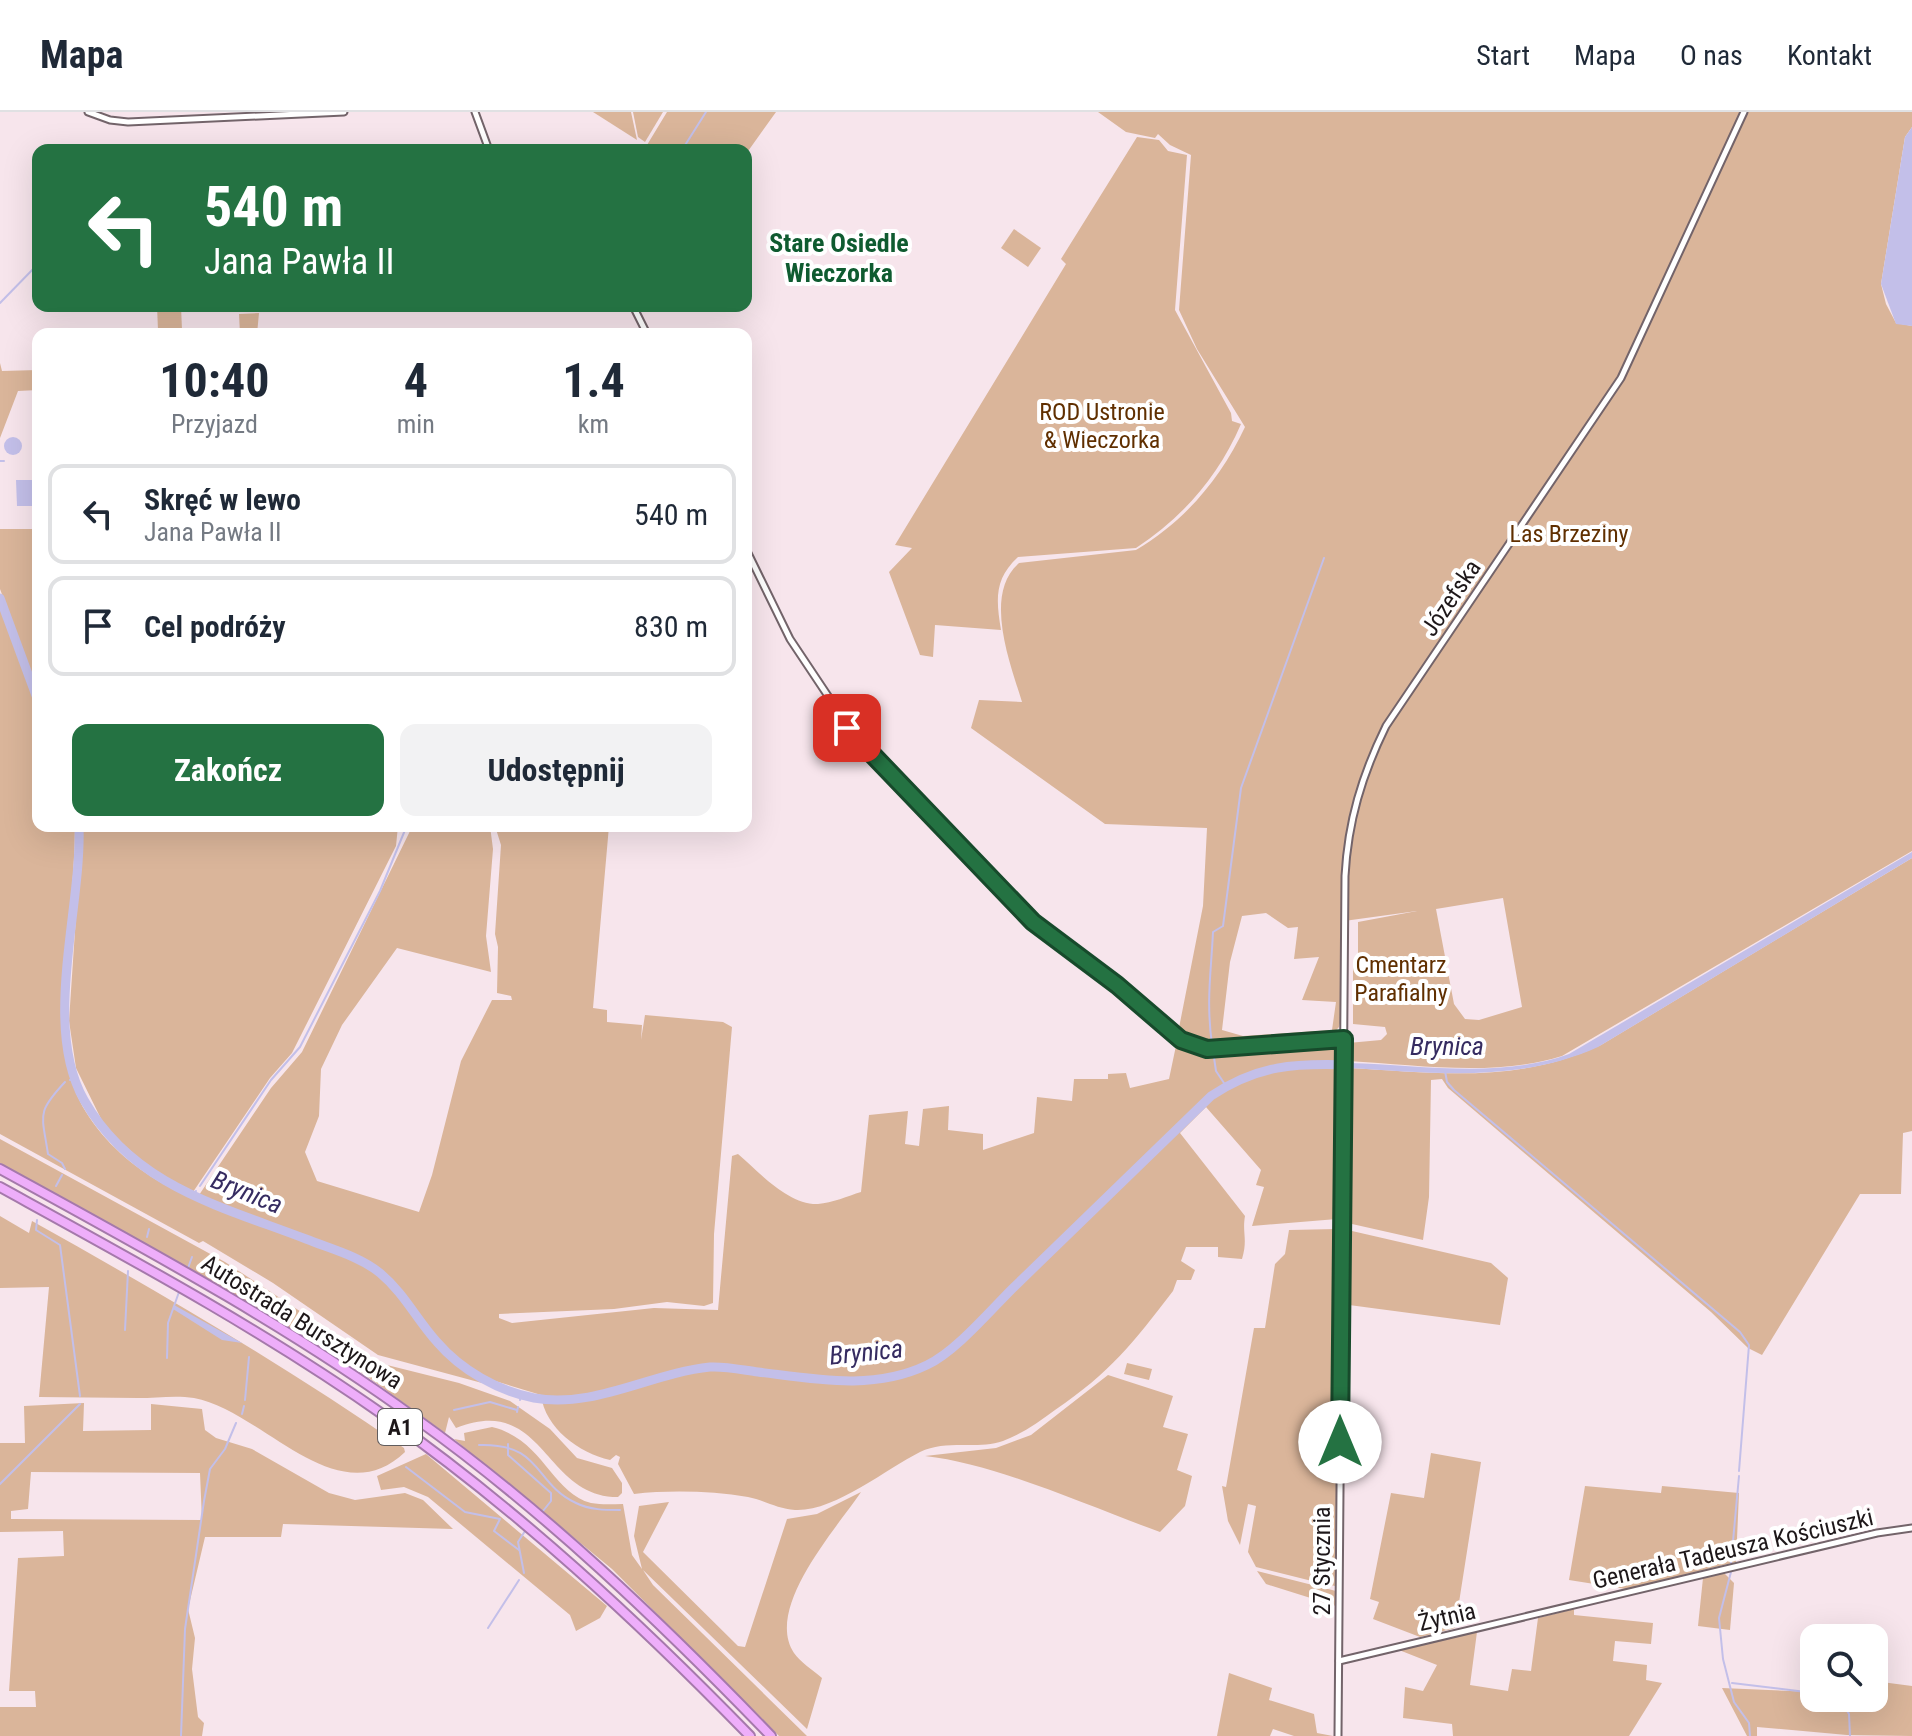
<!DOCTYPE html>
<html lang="pl">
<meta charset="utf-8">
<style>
:root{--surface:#fff;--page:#f2f2f3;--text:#1f2937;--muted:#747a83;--line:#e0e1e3;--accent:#247242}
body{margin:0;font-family:"Roboto Condensed",sans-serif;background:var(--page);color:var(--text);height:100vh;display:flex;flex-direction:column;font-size:30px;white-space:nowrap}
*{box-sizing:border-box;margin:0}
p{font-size:26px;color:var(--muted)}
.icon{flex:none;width:44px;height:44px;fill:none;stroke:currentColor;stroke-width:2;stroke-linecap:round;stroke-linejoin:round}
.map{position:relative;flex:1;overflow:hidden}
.sheet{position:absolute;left:32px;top:216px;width:720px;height:504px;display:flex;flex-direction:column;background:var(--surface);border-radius:16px;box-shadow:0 8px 32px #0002}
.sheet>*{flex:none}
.guide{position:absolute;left:32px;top:32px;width:720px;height:168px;border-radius:16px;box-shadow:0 8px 32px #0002;background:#247242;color:#fff;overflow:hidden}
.fabs{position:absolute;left:1800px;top:1512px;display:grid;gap:16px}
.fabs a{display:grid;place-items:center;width:88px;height:88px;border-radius:16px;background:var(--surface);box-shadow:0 8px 32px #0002;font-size:40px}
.pin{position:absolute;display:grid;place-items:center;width:68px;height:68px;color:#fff;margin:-34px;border-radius:16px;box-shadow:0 4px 12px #0006}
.me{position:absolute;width:88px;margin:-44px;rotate:0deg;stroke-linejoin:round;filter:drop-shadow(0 0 6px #0008)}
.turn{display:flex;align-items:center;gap:28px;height:168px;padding:0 40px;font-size:36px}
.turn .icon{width:104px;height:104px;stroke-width:2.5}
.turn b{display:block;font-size:56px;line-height:68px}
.eta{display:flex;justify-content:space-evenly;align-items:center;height:136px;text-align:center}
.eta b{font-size:48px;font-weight:700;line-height:56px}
.cta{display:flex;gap:16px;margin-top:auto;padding:16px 40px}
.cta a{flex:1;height:92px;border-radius:16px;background:var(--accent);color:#fff;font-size:32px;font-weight:700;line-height:92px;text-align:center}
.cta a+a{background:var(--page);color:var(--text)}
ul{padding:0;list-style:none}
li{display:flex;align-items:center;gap:24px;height:100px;margin:0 16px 12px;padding:0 24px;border:4px solid var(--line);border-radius:16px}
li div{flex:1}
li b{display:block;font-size:30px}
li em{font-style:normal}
header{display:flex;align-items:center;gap:48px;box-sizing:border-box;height:112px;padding:0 40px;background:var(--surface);border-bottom:2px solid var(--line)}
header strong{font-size:38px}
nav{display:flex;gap:44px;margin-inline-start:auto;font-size:28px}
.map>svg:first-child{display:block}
.green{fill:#dab59a;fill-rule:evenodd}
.water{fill:#c3bfe9}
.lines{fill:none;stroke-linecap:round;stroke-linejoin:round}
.stream{stroke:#c3bfe9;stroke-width:2}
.river{stroke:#c3bfe9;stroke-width:9}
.tertiary-casing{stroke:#73646a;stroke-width:9}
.motorway-casing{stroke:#a579ab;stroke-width:12}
.tertiary{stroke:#fff;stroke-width:5}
.motorway{stroke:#eeaefa;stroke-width:8}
.route-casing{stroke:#174a2b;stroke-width:20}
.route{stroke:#247242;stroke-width:14}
.labels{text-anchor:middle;stroke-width:8;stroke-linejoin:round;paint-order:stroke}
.shield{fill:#fff;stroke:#615d5e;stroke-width:2}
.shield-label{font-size:22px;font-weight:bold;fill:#1d1719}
.park-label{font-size:24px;fill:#602f00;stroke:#fff}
.street-label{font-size:24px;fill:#1d1719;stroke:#fff}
.neighbourhood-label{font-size:26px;font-weight:bold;fill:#0f5b30;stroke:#fff}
.water-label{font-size:26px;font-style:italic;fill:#362c61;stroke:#fff}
</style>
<header>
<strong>Mapa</strong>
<nav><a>Start</a><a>Mapa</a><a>O nas</a><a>Kontakt</a></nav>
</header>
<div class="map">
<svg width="1912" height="1624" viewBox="0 0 1912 1624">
<rect width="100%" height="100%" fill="#f7e5ec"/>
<g class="green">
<polygon points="593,0 631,0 637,28"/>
<polygon points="633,0 663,0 645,30 638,25"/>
<polygon points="667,0 776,0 746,42 746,38 655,38 647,33"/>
<path d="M1098,0H1912V15L1905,25L1881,172L1886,192L1896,211L1912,214V739L1562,944C1494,965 1419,953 1348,949V931L1381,928L1387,922L1385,915L1353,912V850L1358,845V810L1417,799L1344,809L1342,903L1339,915L1332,923L1203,932L1178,921L1203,794L1207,716L1105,712L971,616L979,588L1022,590C1010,551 983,482 1019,451L1136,438C1185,409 1221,366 1245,315L1197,237L1179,198L1191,43L1170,33L1158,22L1155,26L1126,20ZM1503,786L1522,895L1479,908L1465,907L1454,892L1436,797ZM1266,801L1288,816L1298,815L1294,847L1319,845L1302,888L1336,890L1332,918L1243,924L1222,918L1230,850L1242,804Z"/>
<path d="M1137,25L1159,28L1168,39L1187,43L1175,198L1231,301L1232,309L1241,312C1218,365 1184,404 1136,436L1018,445C994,467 996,488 1001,518L935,513L933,545L920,543L889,460L912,436L895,433L1066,152L1061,147Z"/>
<polygon points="1014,117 1041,136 1028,155 1001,136"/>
<polygon points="157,194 181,194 182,218 158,218"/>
<polygon points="259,201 257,222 240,222 239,202"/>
<polygon points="0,251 2,259 38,258 38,278 18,279 0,326"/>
<polygon points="0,417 38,417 38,580 0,477"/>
<path d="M0,496L38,598V714H75C75,788 58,864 65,938C71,1010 136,1065 198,1088C249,1108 335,1133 377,1163C404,1182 418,1213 439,1237C451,1250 468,1260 482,1271L378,1243L273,1171L203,1129L199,1131L0,1022Z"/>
<polygon points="82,714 398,714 396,734 292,941 270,966 193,1080 160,1065 106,1017 76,956 69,909"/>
<path d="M419,714H490L493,737L486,824L491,860L397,836L342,913L321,957L319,1004L305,1040L317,1069L419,1100L432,1063L461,949L492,888H512L511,884L497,881L498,835L495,822L501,733L495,714H609L593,896L607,898V910L642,913L641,928L645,903L723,910L732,915L714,1122L713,1191L704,1194L667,1190L614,1197L499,1202V1206L512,1211L654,1196L718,1198L732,1044L738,1042C759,1060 788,1093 818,1092C832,1091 848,1084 861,1080L869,1003L908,999L905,1032L919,1034L923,997L949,994L948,1018L983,1022V1038L1034,1021L1037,985L1072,989L1074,967H1108V962L1126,961L1130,976L1169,967L1177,929L1205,939L1332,931L1340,934L1337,1107L1252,1114L1264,1075L1256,1073L1261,1058L1206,995L1180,1021L1245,1104C1242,1121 1248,1127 1242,1147L1218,1145V1135H1186L1181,1149L1195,1158L1191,1168H1177L1173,1179C1133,1231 1111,1260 1055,1298C1039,1310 1022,1322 1003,1329C976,1338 947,1327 920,1340C886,1357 834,1400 795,1398C778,1397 764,1388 748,1385C712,1379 670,1378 634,1382L618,1352L620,1345L616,1343L610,1348C579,1341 545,1316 541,1283L482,1265L470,1257L439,1230L401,1179L381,1160L358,1145L199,1083L271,976L302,940L410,719Z"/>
<path d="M1912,746V1019L1903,1021L1901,1082H1860L1762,1243L1748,1236L1711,1200L1448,976L1442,967L1431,968L1429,1085L1423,1128L1352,1112L1347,1107L1349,956C1439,961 1516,972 1601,933Z"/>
<path d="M0,1027L225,1150L379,1251L459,1271L510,1289L550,1317L577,1346L612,1356L622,1371V1381L618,1385C543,1385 545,1281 456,1316L449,1305L445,1321L332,1239L0,1051Z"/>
<path d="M0,1104L29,1121L32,1109C159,1180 284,1253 404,1336L405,1340C337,1405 262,1298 194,1286C176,1283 156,1286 138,1286C105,1286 72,1285 39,1285L49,1175L0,1176Z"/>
<polygon points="1337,1117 1339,1119 1335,1474 1321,1471 1329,1422 1320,1421 1312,1469 1256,1455 1248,1440 1256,1394 1248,1392 1240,1433 1228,1409 1222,1374 1226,1375 1254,1216 1265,1216 1275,1152 1285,1142 1289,1118"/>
<polygon points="1352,1119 1491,1151 1508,1166 1500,1213 1349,1193"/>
<polygon points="1127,1251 1152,1257 1149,1268 1124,1262"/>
<path d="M1108,1263L1173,1284L1163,1315L1188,1322L1177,1358L1192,1364L1185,1394L1160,1420C1090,1395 997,1352 925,1344L996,1336L1031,1323Z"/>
<path d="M84,1291L83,1319L151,1318V1292L202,1297L205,1318L216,1326L252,1337L329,1381L355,1388L405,1381L423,1388L453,1417L283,1412L281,1425H205L188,1497L195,1526L192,1557L198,1605L204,1611L202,1624H0V1595H36L35,1579H9L18,1446L64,1444L63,1419L0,1420V1331H25L24,1294ZM31,1360L200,1361L202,1408L11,1407V1399L28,1397Z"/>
<path d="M492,1315C543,1327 551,1380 591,1391C602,1393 613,1392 623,1392L632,1443L642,1457L634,1424L639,1394L669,1390L643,1440L738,1534L745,1535L787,1407L817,1402L861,1380C837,1416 764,1496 794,1541C800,1550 813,1558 822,1566L807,1617L643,1458L653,1473L807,1624H779L612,1457L454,1327L465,1329L464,1321Z"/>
<polygon points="1431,1341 1481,1350 1455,1516 1420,1525 1373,1507 1379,1490 1370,1487 1391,1381 1424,1386"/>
<polygon points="426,1342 607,1494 600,1506 576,1519 570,1503 428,1385 404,1375 381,1378 377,1364"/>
<polygon points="1585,1374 1661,1381 1662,1374 1739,1381 1736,1450 1626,1477 1569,1468"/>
<polygon points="1257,1459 1336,1479 1336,1494 1266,1472"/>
<polygon points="1724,1461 1734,1471 1730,1518 1698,1514 1703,1466"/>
<polygon points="1574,1497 1574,1503 1653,1511 1651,1532 1615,1529 1613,1549 1647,1553 1646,1568 1662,1571 1629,1624 1453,1624 1452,1612 1403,1606 1405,1575 1423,1579 1437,1553 1399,1538 1477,1520 1470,1573 1508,1579 1512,1557 1531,1559 1538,1506"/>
<polygon points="1229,1561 1272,1576 1269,1588 1314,1602 1317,1621 1333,1624 1294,1624 1273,1617 1270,1624 1217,1624"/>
<polygon points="1874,1569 1912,1574 1912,1624 1847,1623 1757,1615 1757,1624 1747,1624 1722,1576 1814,1580 1814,1586 1874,1586"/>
</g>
<g class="water">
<polygon points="1912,15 1912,214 1896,212 1881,172 1905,25"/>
<circle cx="13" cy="334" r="9"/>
<polygon points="16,368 38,368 38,394 17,394"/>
<path d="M1912,740V746L1598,935C1518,971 1434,961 1349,956V951C1422,953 1499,967 1569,942Z"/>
<polygon points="174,1193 242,1231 222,1228 173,1197"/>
</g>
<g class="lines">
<g class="stream">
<polyline points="682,38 706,0"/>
<polyline points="0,191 38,152"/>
<polyline points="0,349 4,349"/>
<path d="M1212,933C1206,888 1211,862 1213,820L1223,814L1241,676L1324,446"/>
<polyline points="1213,939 1216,959 1226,974"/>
<polyline points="1445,959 1447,970 1454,978 1740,1220 1749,1233 1739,1359"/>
<polyline points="70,968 75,966"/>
<path d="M65,970C36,1001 42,1002 48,1042L62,1051L65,1057"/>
<polyline points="56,1074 62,1063"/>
<polyline points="200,1074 271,968 300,935 380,779 405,718 417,714"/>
<polyline points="192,1083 196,1079"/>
<polyline points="37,1108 36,1118 60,1133 80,1284"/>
<polyline points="147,1125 149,1117"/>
<polyline points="188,1156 192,1145"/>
<polyline points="271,1203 277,1191"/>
<polyline points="125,1218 128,1159"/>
<polyline points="167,1246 168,1211 179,1180"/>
<polyline points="245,1288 249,1245"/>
<polyline points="520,1288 522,1282"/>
<polyline points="454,1298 490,1290 517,1298"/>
<polyline points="517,1300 518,1295"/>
<polyline points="242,1302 244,1294"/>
<polyline points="508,1332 508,1343 551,1381 551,1389 543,1399"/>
<path d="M479,1333C543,1331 533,1371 576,1391C590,1398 605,1398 620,1398"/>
<polyline points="406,1355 465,1400 500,1407 494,1419 519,1438"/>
<polyline points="0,1372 80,1292"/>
<polyline points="1731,1451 1739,1364"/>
<polyline points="1731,1460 1719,1506 1723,1547 1734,1590 1749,1611 1750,1624"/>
<polyline points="524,1461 518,1430 525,1419"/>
<polyline points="488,1516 519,1468"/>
<polyline points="1732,1571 1814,1581"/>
<polyline points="1839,1586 1849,1602 1850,1624"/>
<polyline points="181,1624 185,1517 204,1389 210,1357 225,1337 236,1311"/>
</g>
<g class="river">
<polyline points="0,486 38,589"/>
<path d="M79,714C82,796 42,914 84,988C133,1074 220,1094 306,1127C331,1137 359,1144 380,1161C404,1181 417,1208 437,1230C461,1258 498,1279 534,1286C594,1297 651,1261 710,1255C725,1254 743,1258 758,1260C815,1267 873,1279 927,1253C955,1240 989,1200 1012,1177C1078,1113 1144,1049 1211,984C1258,953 1294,951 1350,953"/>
</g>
<defs>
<g id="tertiary">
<polyline points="88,0 110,8 128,10 344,0"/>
<polyline points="475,0 489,38"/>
<polyline points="633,194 647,222"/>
<polyline points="746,437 790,527 856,626 1033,810 1191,934 1207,937 1344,927"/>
<polyline points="1339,1549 1877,1421 1912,1416"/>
<path d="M1338,1624L1345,764C1348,709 1362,663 1386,614L1621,266L1744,0"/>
</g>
<g id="motorway">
<path d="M0,1057C142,1135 284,1211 415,1306C545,1399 660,1509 771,1624"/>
<path d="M0,1075C131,1147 263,1218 385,1304C518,1398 637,1508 750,1624"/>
</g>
</defs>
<use href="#tertiary" class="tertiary-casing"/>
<use href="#motorway" class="motorway-casing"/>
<use href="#tertiary" class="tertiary"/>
<use href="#motorway" class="motorway"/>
</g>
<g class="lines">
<defs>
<polyline id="route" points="847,616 1033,810 1117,873 1181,928 1207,937 1344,927 1340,1330"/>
</defs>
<use href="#route" class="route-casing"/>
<use href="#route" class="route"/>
</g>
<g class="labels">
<rect class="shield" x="378" y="1297" width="44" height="36" rx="6"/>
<g class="shield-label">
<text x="400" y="1323">A1</text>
</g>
<g class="park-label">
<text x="1102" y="308">ROD Ustronie<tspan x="1102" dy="28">&amp; Wieczorka</tspan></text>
<text x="1569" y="430">Las Brzeziny</text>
<text x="1401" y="861">Cmentarz<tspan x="1401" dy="28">Parafialny</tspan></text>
</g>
<g class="street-label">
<text transform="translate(1451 486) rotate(-56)" y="8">Józefska</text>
<text transform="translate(302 1210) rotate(32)" y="8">Autostrada Bursztynowa</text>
<text transform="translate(1733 1437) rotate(-13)" y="8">Generała Tadeusza Kościuszki</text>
<text transform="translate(1322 1449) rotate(-90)" y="8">27 Stycznia</text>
<text transform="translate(1447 1505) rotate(-13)" y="8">Żytnia</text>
</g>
<g class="neighbourhood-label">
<text x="839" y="140">Stare Osiedle<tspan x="839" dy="30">Wieczorka</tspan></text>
</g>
<g class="water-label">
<text x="1447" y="943">Brynica</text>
<text transform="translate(247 1080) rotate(22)" y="9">Brynica</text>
<text transform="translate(866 1240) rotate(-6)" y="9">Brynica</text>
</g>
</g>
</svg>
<div class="fabs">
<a><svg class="icon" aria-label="search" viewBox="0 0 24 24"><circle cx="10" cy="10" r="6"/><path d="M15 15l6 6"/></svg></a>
</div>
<div class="pin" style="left:847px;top:616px;background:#d93025"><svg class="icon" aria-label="arrive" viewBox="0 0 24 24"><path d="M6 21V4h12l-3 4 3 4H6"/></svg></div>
<svg class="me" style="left:1340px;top:1330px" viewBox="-20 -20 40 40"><circle r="19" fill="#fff"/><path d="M0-13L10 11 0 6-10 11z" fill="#247242"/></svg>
<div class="guide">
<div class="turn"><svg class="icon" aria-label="left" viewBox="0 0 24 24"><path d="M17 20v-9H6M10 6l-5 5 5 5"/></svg><div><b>540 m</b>Jana Pawła II</div></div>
</div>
<section class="sheet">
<div class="eta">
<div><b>10:40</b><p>Przyjazd</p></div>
<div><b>4</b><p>min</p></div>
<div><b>1.4</b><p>km</p></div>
</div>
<ul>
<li><svg class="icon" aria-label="left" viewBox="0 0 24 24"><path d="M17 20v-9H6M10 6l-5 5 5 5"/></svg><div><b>Skręć w lewo</b><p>Jana Pawła II</p></div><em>540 m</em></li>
<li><svg class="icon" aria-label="arrive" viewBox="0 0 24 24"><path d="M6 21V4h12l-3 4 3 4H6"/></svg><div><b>Cel podróży</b></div><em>830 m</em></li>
</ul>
<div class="cta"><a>Zakończ</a><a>Udostępnij</a></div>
</section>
</div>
